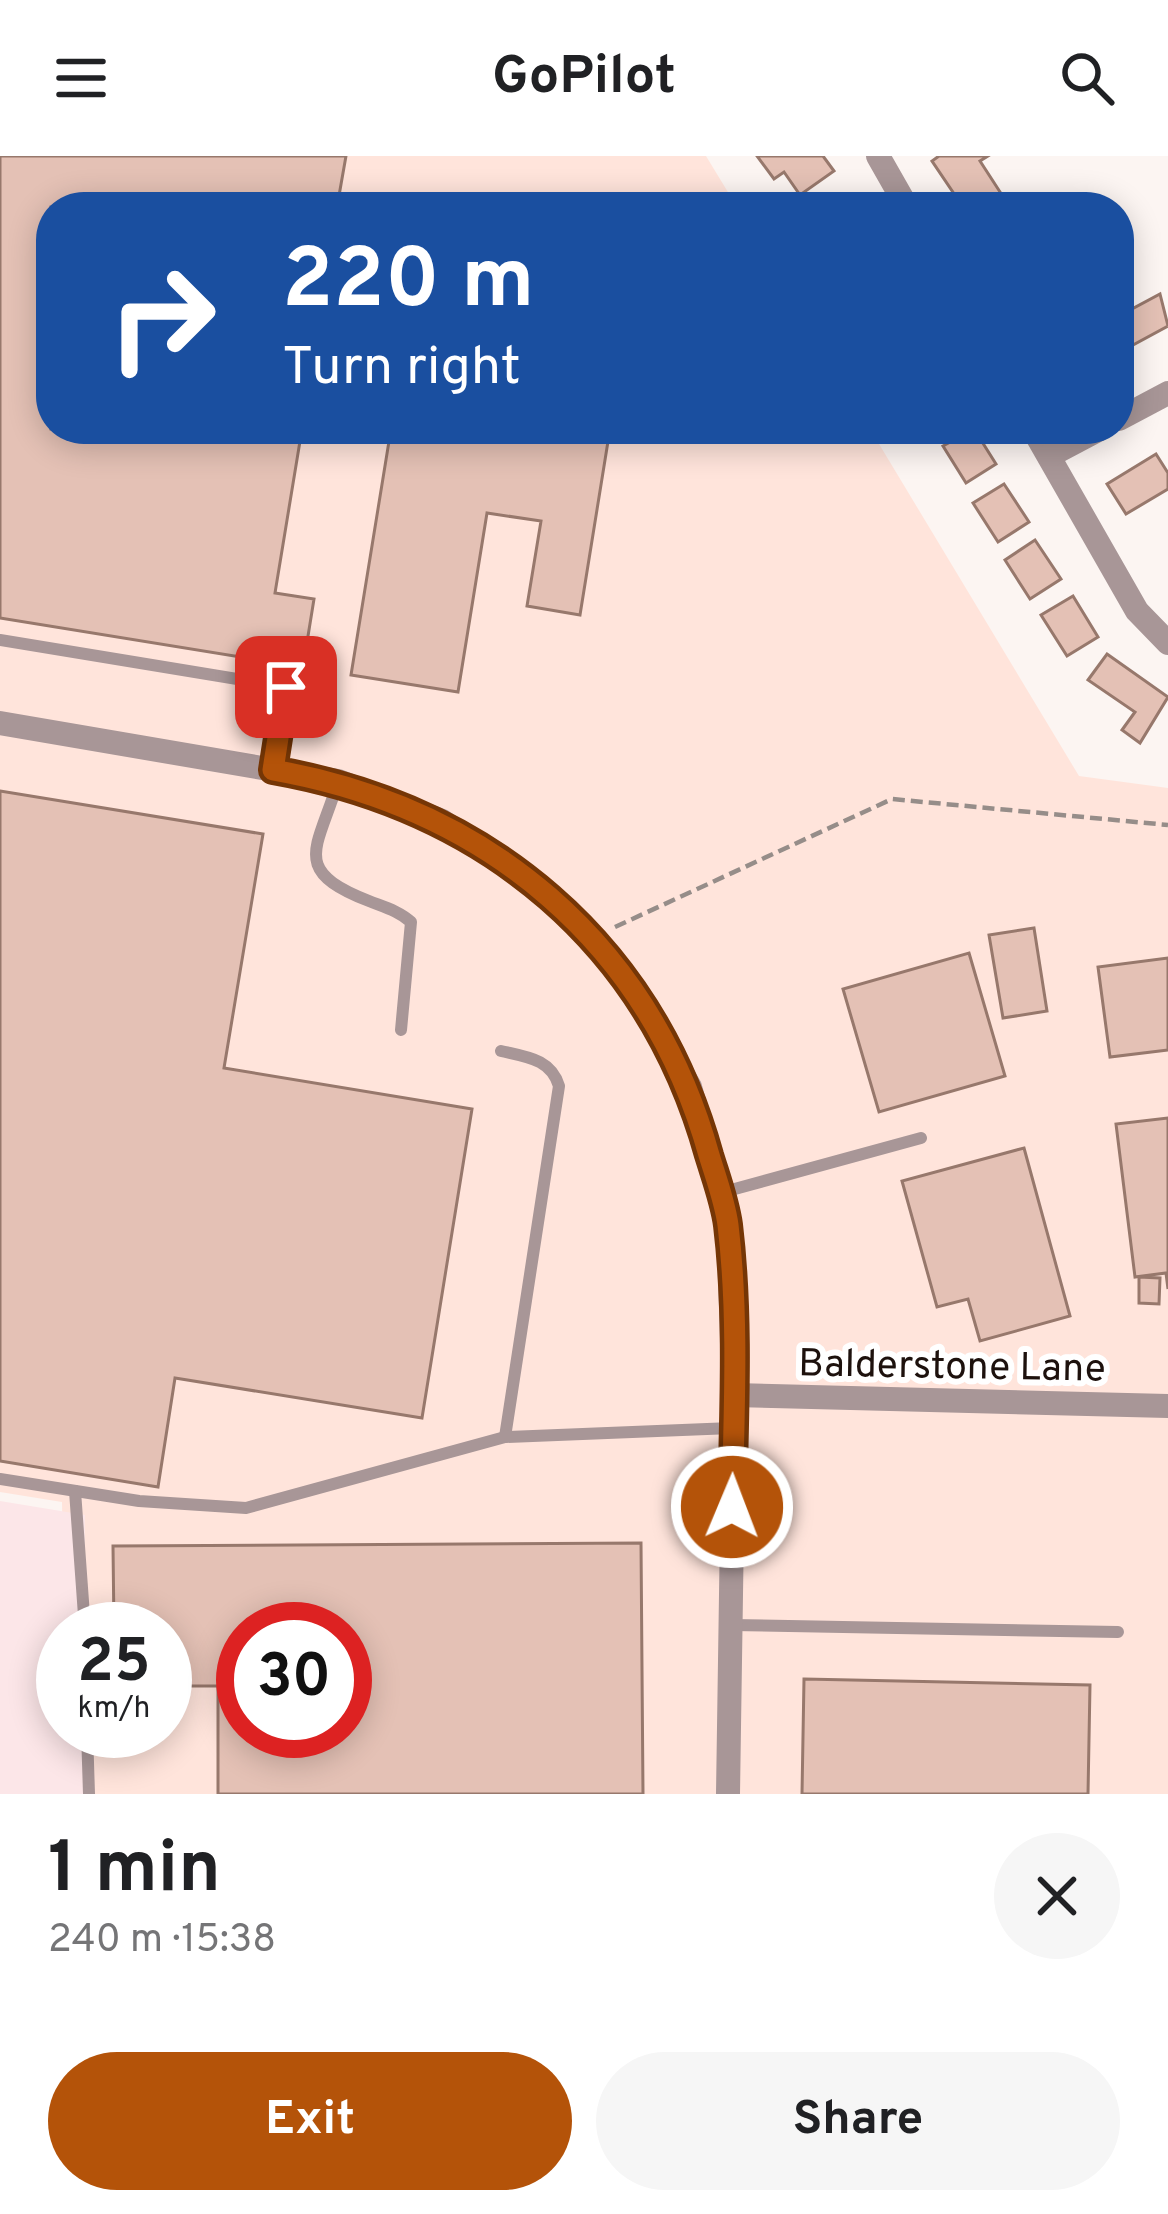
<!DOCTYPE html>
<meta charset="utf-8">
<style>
:root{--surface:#fff;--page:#f6f6f6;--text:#202124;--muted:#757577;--accent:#b45309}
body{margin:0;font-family:Overpass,sans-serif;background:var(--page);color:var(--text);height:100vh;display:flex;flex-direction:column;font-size:45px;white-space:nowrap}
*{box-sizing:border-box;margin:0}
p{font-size:39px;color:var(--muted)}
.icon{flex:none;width:66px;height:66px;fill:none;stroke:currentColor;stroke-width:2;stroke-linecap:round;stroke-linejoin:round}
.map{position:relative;height:1638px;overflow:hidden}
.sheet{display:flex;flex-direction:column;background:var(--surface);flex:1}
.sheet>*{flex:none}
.guide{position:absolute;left:36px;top:36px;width:1098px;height:252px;border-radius:48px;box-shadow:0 6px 30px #0003;background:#1a4fa0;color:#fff;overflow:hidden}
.speed{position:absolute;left:36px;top:1446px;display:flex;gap:24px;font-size:60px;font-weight:700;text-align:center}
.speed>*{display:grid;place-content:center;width:156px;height:156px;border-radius:50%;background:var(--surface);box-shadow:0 6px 30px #0003;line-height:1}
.speed small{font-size:30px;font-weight:400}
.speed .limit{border:18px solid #d22;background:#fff;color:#111}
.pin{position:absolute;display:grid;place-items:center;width:102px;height:102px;color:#fff;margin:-51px;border-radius:24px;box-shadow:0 6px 18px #0006}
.me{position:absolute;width:132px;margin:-66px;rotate:1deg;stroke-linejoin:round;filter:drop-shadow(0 0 9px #0008)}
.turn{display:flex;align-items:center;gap:42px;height:252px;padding:0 48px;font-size:54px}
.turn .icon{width:156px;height:156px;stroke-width:2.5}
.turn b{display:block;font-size:84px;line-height:102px}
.round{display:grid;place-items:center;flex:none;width:126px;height:126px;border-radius:63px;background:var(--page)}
.overview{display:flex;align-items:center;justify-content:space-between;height:204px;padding:0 48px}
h1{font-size:72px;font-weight:700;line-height:90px}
.cta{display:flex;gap:24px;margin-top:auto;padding:24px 48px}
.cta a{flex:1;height:138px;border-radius:72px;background:var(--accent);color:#fff;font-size:48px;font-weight:700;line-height:138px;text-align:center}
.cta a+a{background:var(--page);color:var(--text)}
header{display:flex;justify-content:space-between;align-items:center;height:156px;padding:0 48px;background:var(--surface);font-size:54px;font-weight:700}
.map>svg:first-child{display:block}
.built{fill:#ffe4db;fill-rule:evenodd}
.education{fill:#fce6e8}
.building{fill:#e4c1b5;stroke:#97786c;stroke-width:3;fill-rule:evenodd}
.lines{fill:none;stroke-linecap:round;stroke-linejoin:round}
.path{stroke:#968d89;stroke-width:4.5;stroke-dasharray:12 6;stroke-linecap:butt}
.lane{stroke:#a89697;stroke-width:12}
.street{stroke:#a89697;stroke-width:24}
.route-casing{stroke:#753606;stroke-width:30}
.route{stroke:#b45309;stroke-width:21}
.labels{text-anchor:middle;stroke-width:12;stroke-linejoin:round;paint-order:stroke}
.street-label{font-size:39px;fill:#1d110d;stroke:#fff}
</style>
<header><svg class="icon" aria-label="menu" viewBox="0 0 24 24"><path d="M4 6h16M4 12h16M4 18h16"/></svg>GoPilot<svg class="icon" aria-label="search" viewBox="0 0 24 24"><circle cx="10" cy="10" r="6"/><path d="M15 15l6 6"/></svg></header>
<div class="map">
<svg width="1168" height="1638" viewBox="0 0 1168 1638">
<rect width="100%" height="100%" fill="#fcf5f2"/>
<path class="built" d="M0,0H706L737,51H51V273H870L1079,620L1168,632V1638H66L65,1575H165V1473H64L62,1346L0,1336ZM243,1473H345V1575H243Z"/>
<polygon class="education" points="0,1345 85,1359 84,1473 63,1473 63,1575 83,1575 83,1638 0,1638"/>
<g class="building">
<polygon points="0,0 346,0 337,51 51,51 51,273 302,273 275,437 314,443 303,511 0,462"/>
<polygon points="757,0 823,0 834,15 800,39 784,16 774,23"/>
<polygon points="939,0 988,0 980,5 1002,39 984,51 963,51 932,5"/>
<polygon points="1160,138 1168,170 1120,196 1119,160"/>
<polygon points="391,273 610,273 580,459 527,450 541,365 487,357 458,536 351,519"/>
<polygon points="974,273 996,308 966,327 943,290"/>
<polygon points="1156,298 1168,317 1168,333 1126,358 1107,328"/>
<polygon points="1004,328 1029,366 998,386 973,347"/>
<polygon points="1035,384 1061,423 1030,443 1005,404"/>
<polygon points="1073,440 1098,481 1067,500 1041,459"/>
<polygon points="1107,498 1168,541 1140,587 1122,574 1135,556 1088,524"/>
<polygon points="0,635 263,678 224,912 472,953 422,1262 175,1222 158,1331 0,1305"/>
<polygon points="1034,772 1047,855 1003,862 989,779"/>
<polygon points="969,797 1005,920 879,956 843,833"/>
<polygon points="1168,802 1168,894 1110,901 1098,811"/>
<polygon points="1168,962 1168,1133 1166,1117 1135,1121 1116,968"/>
<polygon points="1024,992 1070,1160 980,1185 968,1143 937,1151 902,1025"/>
<polygon points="1139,1121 1160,1122 1159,1148 1139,1147"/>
<path d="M641,1387L643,1638H218V1530H165V1473H114L113,1390ZM243,1473H345V1575H243Z"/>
<polygon points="804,1523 1090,1529 1088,1638 802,1638"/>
</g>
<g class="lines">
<polyline class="path" points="615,771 892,643 1168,669"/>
<g class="lane">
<polyline points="0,484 286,531 273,614"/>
<path d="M338,626C317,694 290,714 369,745C384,751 399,755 411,766L401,874"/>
<path d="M501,895C527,901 551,903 559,930L505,1281"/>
<polyline points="720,1037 921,982"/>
<polyline points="0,1323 139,1345 246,1352 505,1281 732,1272"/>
<polyline points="75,1335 85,1473"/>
<polyline points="732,1469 1118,1476"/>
<polyline points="87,1575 89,1638"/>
</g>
<g class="street">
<polyline points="878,0 907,51"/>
<polyline points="1119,263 1168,237"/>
<polyline points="1033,273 1137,455 1168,487"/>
<polyline points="1049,300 1100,273"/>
<polyline points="0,567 338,625 442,665 542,732 628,823 690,931 728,1067 734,1239 728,1638"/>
<polyline points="734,1239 1168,1250"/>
</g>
</g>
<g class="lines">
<defs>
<path id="route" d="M286,531L273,614C488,652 650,787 709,999C716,1022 725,1046 728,1069C739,1161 734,1258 732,1351"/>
</defs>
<use href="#route" class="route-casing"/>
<use href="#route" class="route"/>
</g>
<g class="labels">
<g class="street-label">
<text transform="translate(952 1208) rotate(1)" y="14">Balderstone Lane</text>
</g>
</g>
</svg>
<div class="speed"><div>25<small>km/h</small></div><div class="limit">30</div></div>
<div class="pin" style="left:286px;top:531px;background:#d93025"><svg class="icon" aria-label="arrive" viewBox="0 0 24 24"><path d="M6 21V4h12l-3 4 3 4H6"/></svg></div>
<svg class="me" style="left:732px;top:1351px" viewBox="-20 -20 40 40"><circle r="17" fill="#b45309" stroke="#fff" stroke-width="3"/><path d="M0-11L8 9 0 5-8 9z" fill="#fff"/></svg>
<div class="guide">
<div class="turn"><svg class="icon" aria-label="right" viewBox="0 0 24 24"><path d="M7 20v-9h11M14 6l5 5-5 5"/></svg><div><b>220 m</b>Turn right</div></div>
</div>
</div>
<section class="sheet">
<div class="overview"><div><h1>1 min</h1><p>240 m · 15:38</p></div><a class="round"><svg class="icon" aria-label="close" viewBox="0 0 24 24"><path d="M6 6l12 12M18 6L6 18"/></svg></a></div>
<div class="cta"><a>Exit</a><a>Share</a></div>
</section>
